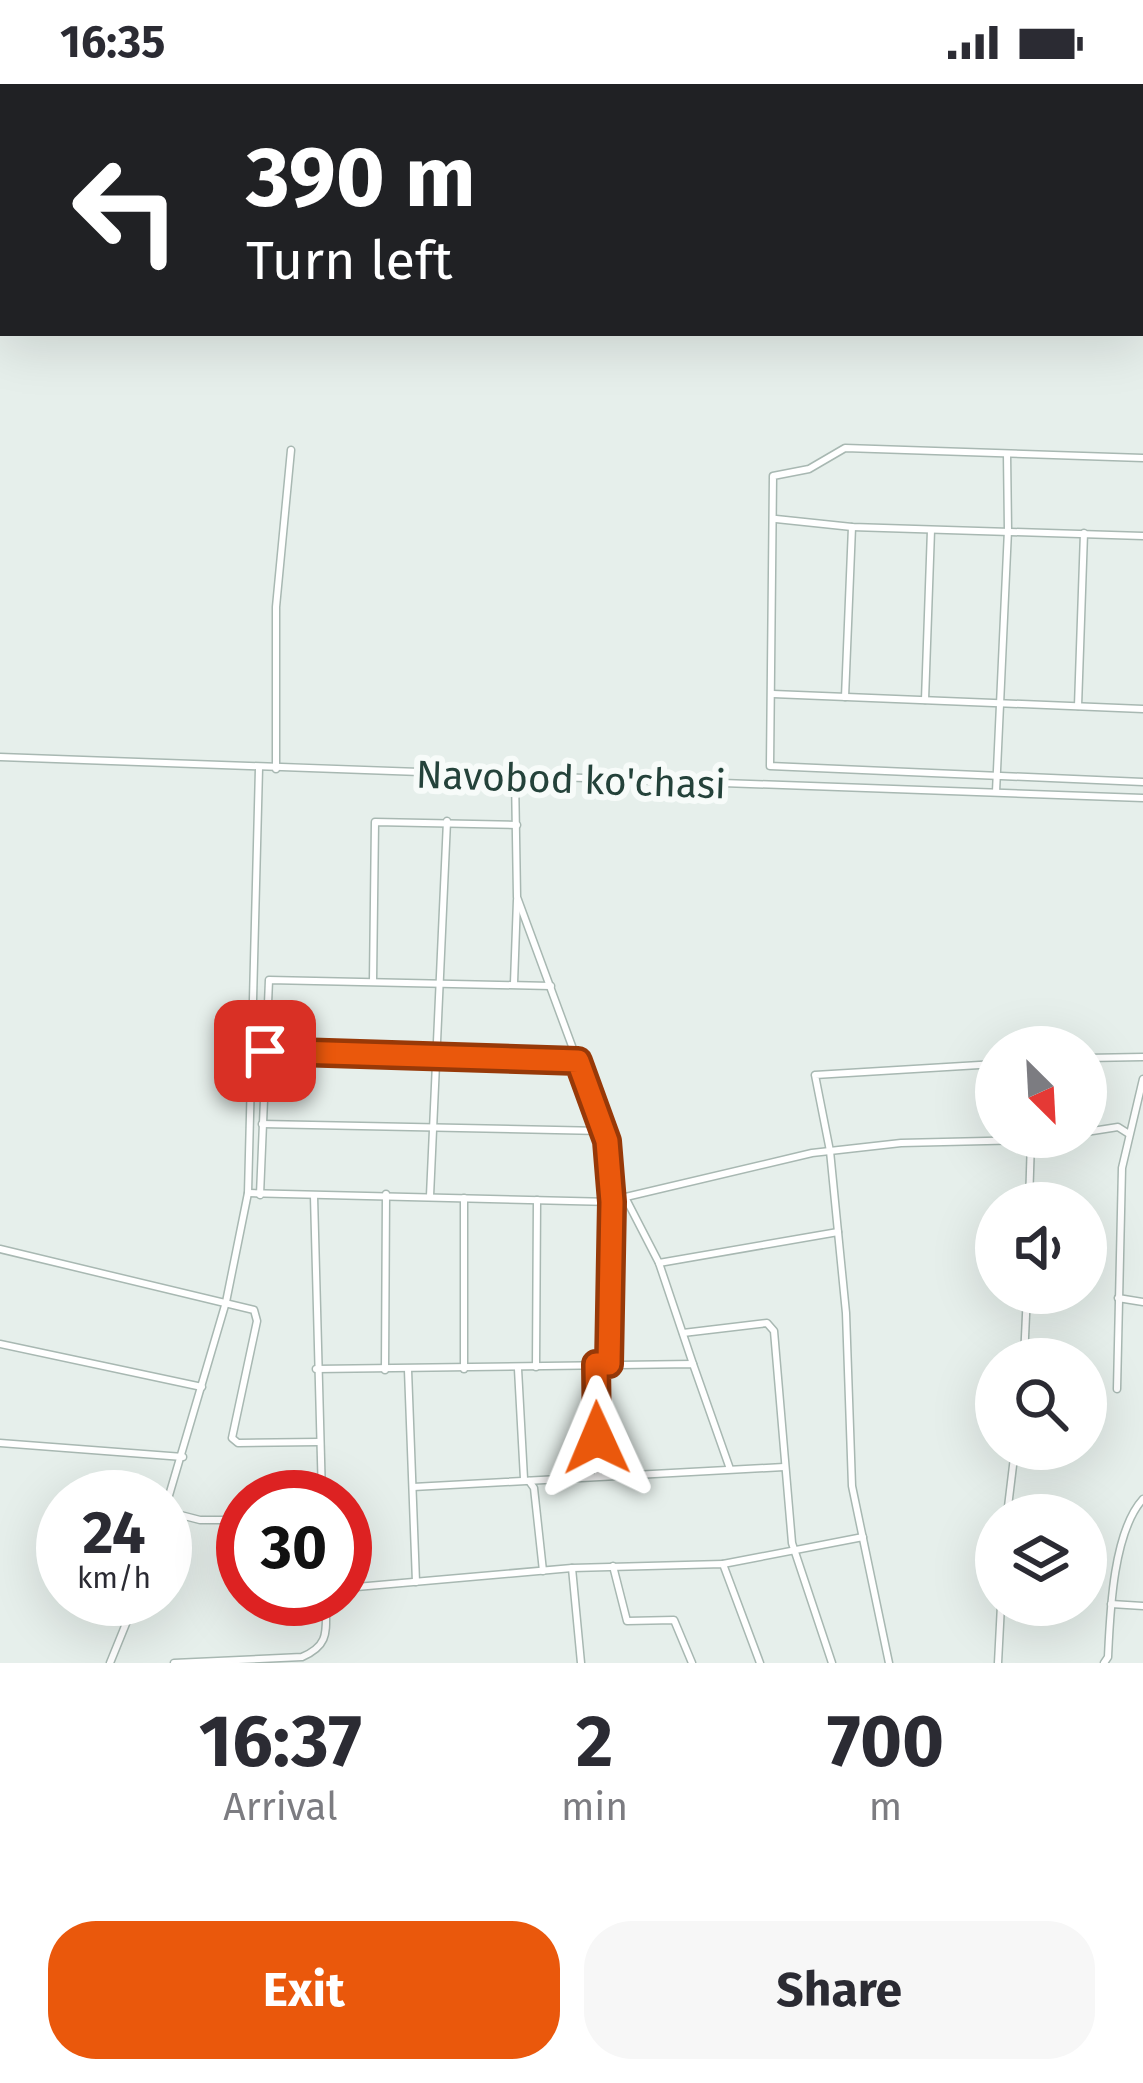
<!DOCTYPE html>
<style>
:root{--surface:#fff;--page:#f7f7f7;--text:#2b2b33;--muted:#7c7c81;--accent:#ea580c}
body{margin:0;font-family:"Fira Sans",sans-serif;background:var(--page);color:var(--text);height:100vh;display:flex;flex-direction:column;font-size:45px;white-space:nowrap}
*{box-sizing:border-box;margin:0}
p{font-size:39px;color:var(--muted)}
.icon{flex:none;width:66px;height:66px;fill:none;stroke:currentColor;stroke-width:2;stroke-linecap:round;stroke-linejoin:round}
.map{position:relative;height:1579px;overflow:hidden}
.drawer{display:flex;flex-direction:column;background:var(--surface);flex:1}
.drawer>*{flex:none}
.banner{position:absolute;left:0px;top:0px;width:1143px;height:252px;box-shadow:0 12px 48px #0002;background:#202124;color:#fff;overflow:hidden}
.needle{width:78px;rotate:156deg}
.controls{position:absolute;left:975px;top:942px;display:grid;gap:24px}
.controls a{display:grid;place-items:center;width:132px;height:132px;border-radius:50%;background:var(--surface);box-shadow:0 12px 48px #0002;font-size:60px}
.speed{position:absolute;left:36px;top:1386px;display:flex;gap:24px;font-size:60px;font-weight:700;text-align:center}
.speed>*{display:grid;place-content:center;width:156px;height:156px;border-radius:50%;background:var(--surface);box-shadow:0 12px 48px #0002;line-height:1}
.speed small{font-size:30px;font-weight:400}
.speed .limit{border:18px solid #d22;background:#fff;color:#111}
.pin{position:absolute;display:grid;place-items:center;width:102px;height:102px;color:#fff;margin:-51px;border-radius:24px;box-shadow:0 6px 18px #0006}
.me{position:absolute;width:132px;margin:-66px;rotate:359deg;stroke-linejoin:round;filter:drop-shadow(0 0 9px #0008)}
.turn{display:flex;align-items:center;gap:42px;height:252px;padding:0 48px;font-size:54px}
.turn .icon{width:156px;height:156px;stroke-width:2.5}
.turn b{display:block;font-size:84px;line-height:102px}
.eta{display:flex;justify-content:space-evenly;align-items:center;height:204px;text-align:center}
.eta b{font-size:72px;font-weight:700;line-height:84px}
.cta{display:flex;gap:24px;margin-top:auto;padding:24px 48px}
.cta a{flex:1;height:138px;border-radius:48px;background:var(--accent);color:#fff;font-size:48px;font-weight:700;line-height:138px;text-align:center}
.cta a+a{background:var(--page);color:var(--text)}
.status{display:flex;justify-content:space-between;align-items:center;height:84px;padding:0 60px;background:var(--surface);direction:ltr}
.status svg{height:33px;fill:currentColor}
.map>svg:first-child{display:block}
.lines{fill:none;stroke-linecap:round;stroke-linejoin:round}
.minor-casing{stroke:#a8b8b2;stroke-width:9}
.minor{stroke:#fff;stroke-width:6}
.route-casing{stroke:#983908;stroke-width:30}
.route{stroke:#ea580c;stroke-width:21}
.labels{text-anchor:middle;stroke-width:12;stroke-linejoin:round;paint-order:stroke}
.street-label{font-size:39px;fill:#24423a;stroke:#f7fbf9}
</style>
<div class="status"><b>16:35</b><svg viewBox="0 0 49 12"><path d="M0 12V9h3v3zM5 12V6h3v6zM10 12V3h3v9zM15 12V0h3v12zM26 1h20v11H26zM47 4h2v5h-2z"/></svg></div>
<div class="map">
<svg width="1143" height="1579" viewBox="0 0 1143 1579">
<rect width="100%" height="100%" fill="#e6efeb"/>
<g class="lines">
<defs>
<g id="minor">
<polyline points="1143,374 845,364 809,385 773,392 770,682 1143,698"/>
<polyline points="776,435 852,443 1143,452"/>
<polyline points="773,610 1143,625"/>
<polyline points="845,613 852,443"/>
<polyline points="925,616 931,446"/>
<polyline points="1078,622 1084,449"/>
<polyline points="0,673 1143,714"/>
<polyline points="276,685 276,523 291,366"/>
<polyline points="515,692 517,813 607,1057 612,1118 609,1280"/>
<polyline points="996,708 1008,446 1007,370"/>
<polyline points="373,897 375,738 517,741"/>
<polyline points="514,899 517,816"/>
<polyline points="252,965 578,977"/>
<polyline points="1086,974 1143,973"/>
<polyline points="262,1040 603,1047"/>
<polyline points="1086,1048 1118,1043 1129,1050"/>
<polyline points="1031,1056 1075,1053"/>
<polyline points="248,1109 612,1118"/>
<polyline points="260,1111 269,896 551,902"/>
<polyline points="314,1112 322,1413"/>
<polyline points="430,1112 447,737"/>
<polyline points="464,1114 464,1285"/>
<polyline points="626,1115 659,1179 693,1280"/>
<polyline points="613,1116 812,1069 901,1059 1031,1056 1029,1119"/>
<polyline points="0,1165 254,1226 257,1237 232,1354 238,1359 319,1358"/>
<polyline points="659,1179 838,1148"/>
<polyline points="1118,1214 1143,1218"/>
<polyline points="683,1249 767,1239 774,1247 792,1459 832,1579"/>
<polyline points="0,1260 202,1303"/>
<polyline points="1024,1275 1027,1209"/>
<polyline points="597,1281 598,1391"/>
<polyline points="536,1283 537,1116"/>
<polyline points="316,1285 693,1280 730,1385"/>
<polyline points="518,1285 524,1395"/>
<polyline points="385,1286 386,1110"/>
<polyline points="408,1286 416,1498"/>
<polyline points="1117,1305 1122,1084 1143,995"/>
<polyline points="0,1359 183,1373"/>
<polyline points="529,1397 534,1404 543,1487"/>
<polyline points="413,1403 784,1383"/>
<polyline points="165,1425 226,1218 248,1109 259,684"/>
<polyline points="165,1427 200,1436 243,1436"/>
<polyline points="1007,1431 1015,1365"/>
<polyline points="723,1480 863,1453"/>
<polyline points="613,1482 627,1537 674,1536 692,1579"/>
<polyline points="572,1484 581,1579"/>
<polyline points="345,1504 572,1484 723,1480 760,1579"/>
<polyline points="1111,1520 1143,1522"/>
<polyline points="110,1579 136,1515"/>
<path d="M174,1579L302,1573C332,1560 325,1545 326,1515"/>
<polyline points="889,1579 852,1402 846,1229 830,1067 815,991 996,980"/>
<polyline points="998,1579 1001,1521"/>
<path d="M1104,1579L1108,1573C1110,1529 1113,1448 1143,1415"/>
</g>
</defs>
<use href="#minor" class="minor-casing"/>
<use href="#minor" class="minor"/>
</g>
<g class="lines">
<defs>
<polyline id="route" points="265,967 578,977 607,1057 612,1118 609,1280 596,1280 597,1354"/>
</defs>
<use href="#route" class="route-casing"/>
<use href="#route" class="route"/>
</g>
<g class="labels">
<g class="street-label">
<text transform="translate(571 695) rotate(2)" y="14">Navobod ko'chasi</text>
</g>
</g>
</svg>
<div class="controls">
<a><svg class="needle" viewBox="-14 -14 28 28"><path d="M0-13l5 13h-10z" fill="#e53935"/><path d="M0 13l5-13h-10z" fill="#7c7c81"/></svg></a>
<a><svg class="icon" aria-label="sound" viewBox="0 0 24 24"><path d="M4 9h4l5-4v14l-5-4H4zM17 9q2 3 0 6"/></svg></a>
<a><svg class="icon" aria-label="search" viewBox="0 0 24 24"><circle cx="10" cy="10" r="6"/><path d="M15 15l6 6"/></svg></a>
<a><svg class="icon" aria-label="layers" viewBox="0 0 24 24"><path d="M12 4l9 5-9 5-9-5zM3 14l9 5 9-5"/></svg></a>
</div>
<div class="speed"><div>24<small>km/h</small></div><div class="limit">30</div></div>
<div class="pin" style="left:265px;top:967px;background:#d93025"><svg class="icon" aria-label="arrive" viewBox="0 0 24 24"><path d="M6 21V4h12l-3 4 3 4H6"/></svg></div>
<svg class="me" style="left:597px;top:1354px" viewBox="-20 -20 40 40"><path d="M0-17L14 15 0 8-14 15z" fill="#ea580c" stroke="#fff" stroke-width="4"/></svg>
<div class="banner">
<div class="turn"><svg class="icon" aria-label="left" viewBox="0 0 24 24"><path d="M17 20v-9H6M10 6l-5 5 5 5"/></svg><div><b>390 m</b>Turn left</div></div>
</div>
</div>
<section class="drawer">
<div class="eta">
<div><b>16:37</b><p>Arrival</p></div>
<div><b>2</b><p>min</p></div>
<div><b>700</b><p>m</p></div>
</div>
<div class="cta"><a>Exit</a><a>Share</a></div>
</section>
